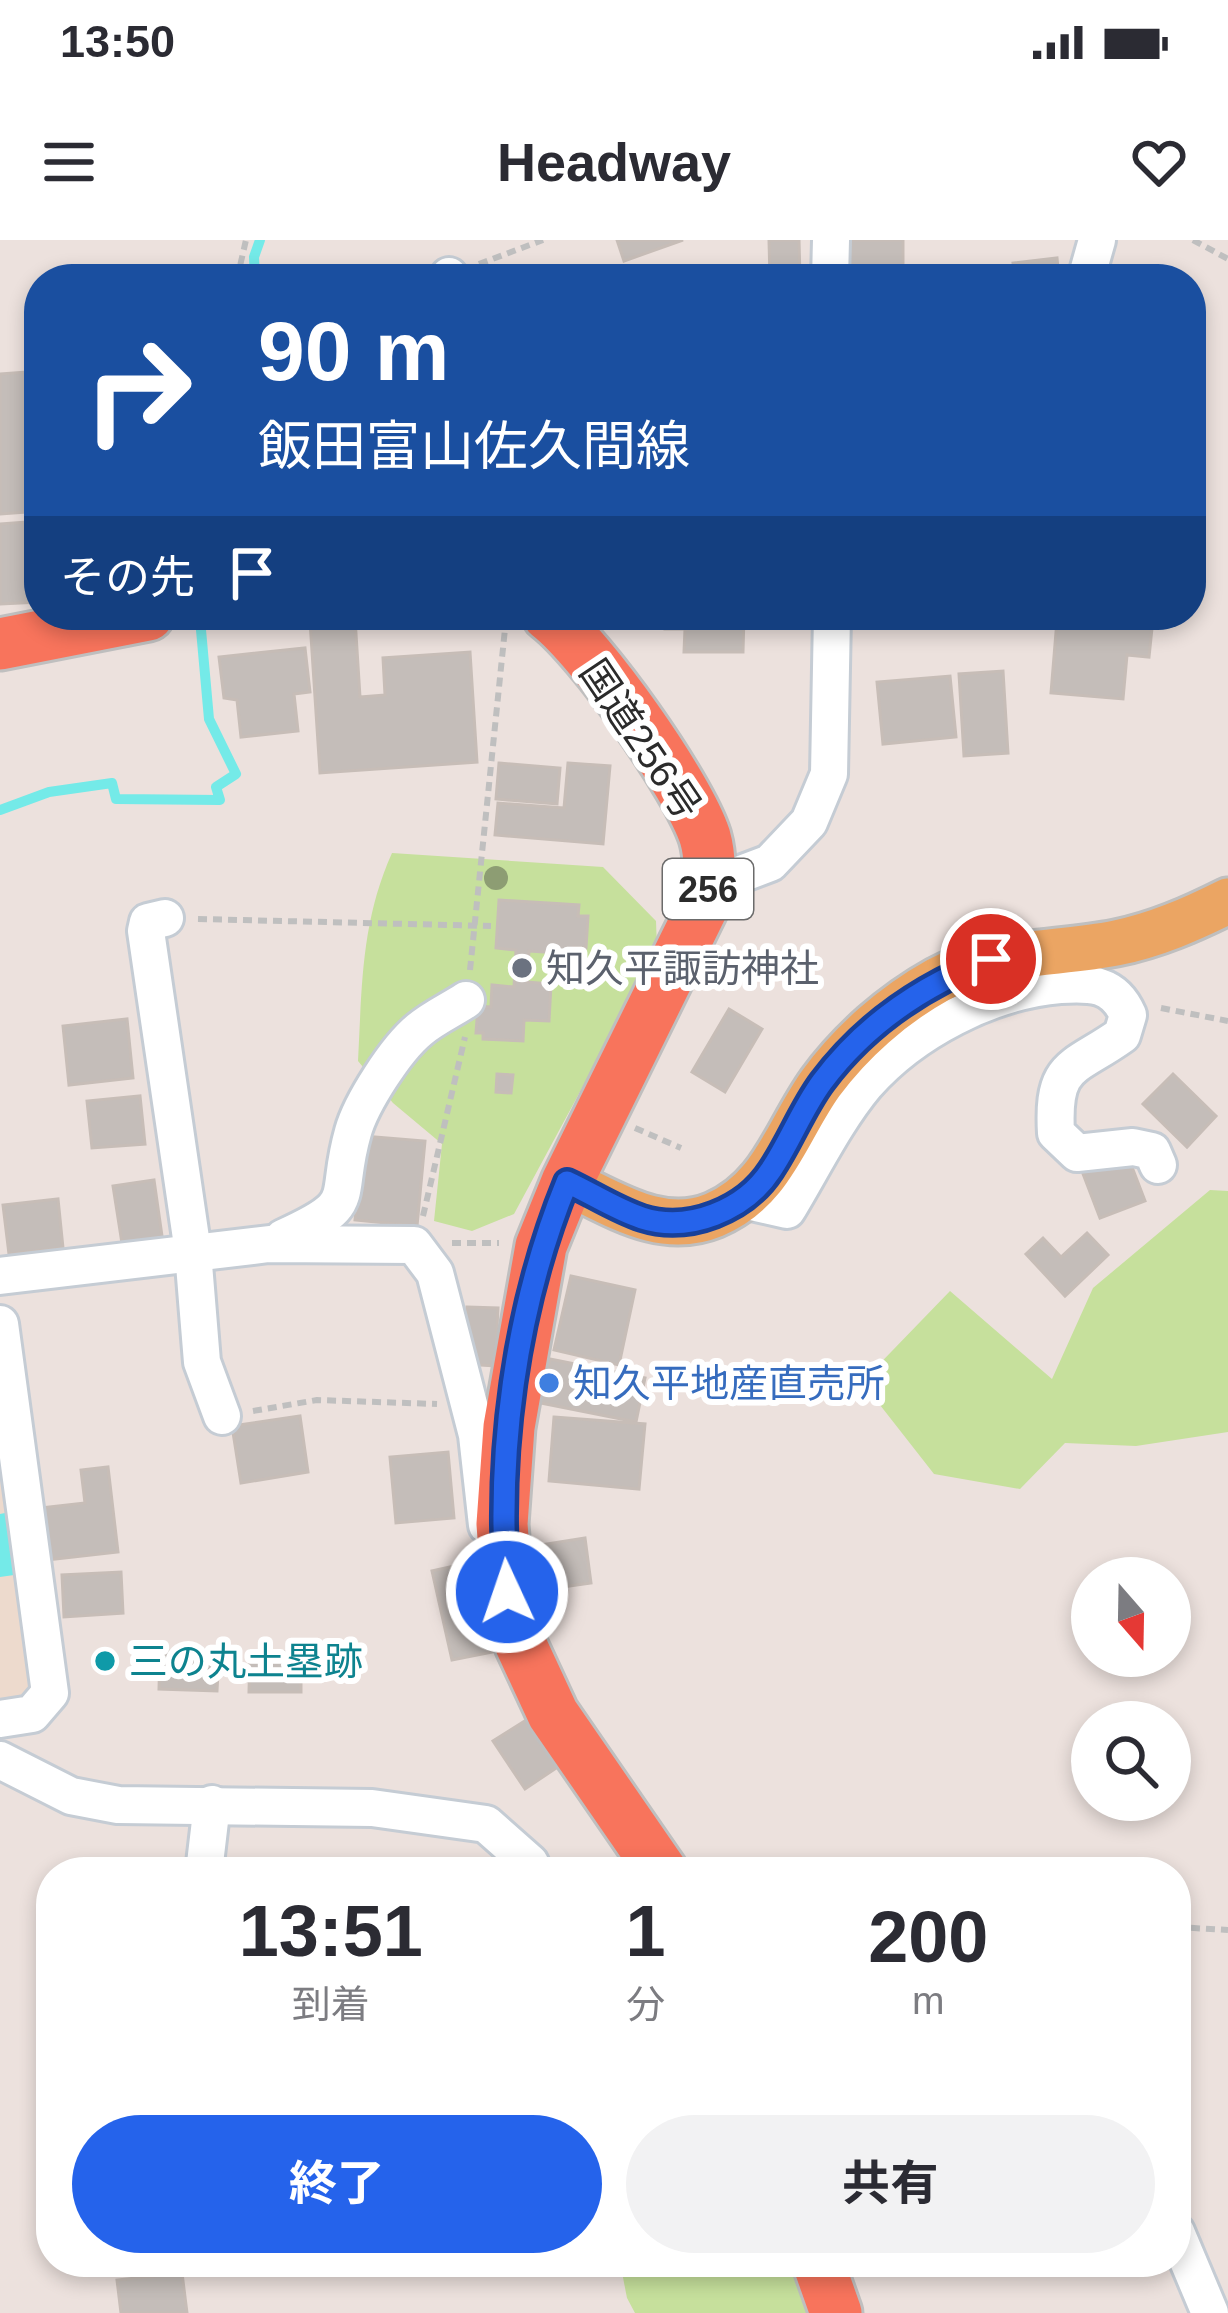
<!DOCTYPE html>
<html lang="ja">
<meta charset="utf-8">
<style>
:root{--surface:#fff;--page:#f2f2f3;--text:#2b2b33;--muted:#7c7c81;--accent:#2563eb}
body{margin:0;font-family:Arial,"Noto Sans JP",sans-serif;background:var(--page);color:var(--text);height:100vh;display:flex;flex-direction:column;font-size:45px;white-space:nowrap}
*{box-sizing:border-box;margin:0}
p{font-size:39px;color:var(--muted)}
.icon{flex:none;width:66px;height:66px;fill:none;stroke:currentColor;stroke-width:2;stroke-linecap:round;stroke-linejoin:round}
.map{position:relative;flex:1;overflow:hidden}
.side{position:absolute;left:36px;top:1617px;width:1155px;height:420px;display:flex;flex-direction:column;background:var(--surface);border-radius:48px;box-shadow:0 6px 18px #0003}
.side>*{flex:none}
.hud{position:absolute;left:24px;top:24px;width:1182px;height:366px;border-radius:48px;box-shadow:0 6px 18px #0003;background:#1a4fa0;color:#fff;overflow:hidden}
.needle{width:78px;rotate:160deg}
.fabs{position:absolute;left:1071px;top:1317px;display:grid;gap:24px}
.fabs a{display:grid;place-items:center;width:120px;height:120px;border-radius:50%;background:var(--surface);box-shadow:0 6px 18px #0003;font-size:60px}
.pin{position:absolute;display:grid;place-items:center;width:102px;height:102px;color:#fff;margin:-51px;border:6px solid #fff;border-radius:50%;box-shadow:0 3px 12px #0007}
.me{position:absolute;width:132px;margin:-66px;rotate:357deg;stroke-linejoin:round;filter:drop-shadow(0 0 9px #0008)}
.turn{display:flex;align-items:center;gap:42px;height:252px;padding:0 36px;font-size:54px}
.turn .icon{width:156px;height:156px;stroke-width:2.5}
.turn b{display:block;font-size:84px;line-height:102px}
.then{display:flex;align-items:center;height:114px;padding:0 36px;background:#0003;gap:24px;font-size:45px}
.eta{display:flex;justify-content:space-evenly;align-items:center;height:204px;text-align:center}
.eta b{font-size:72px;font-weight:700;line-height:84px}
.button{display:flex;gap:24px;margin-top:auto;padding:24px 36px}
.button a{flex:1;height:138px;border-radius:72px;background:var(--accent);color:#fff;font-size:48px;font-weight:700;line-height:138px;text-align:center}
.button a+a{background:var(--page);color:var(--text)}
.status{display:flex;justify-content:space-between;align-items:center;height:84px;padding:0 60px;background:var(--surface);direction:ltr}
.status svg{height:33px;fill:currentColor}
header{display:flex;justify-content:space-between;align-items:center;height:156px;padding:0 36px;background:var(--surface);font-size:54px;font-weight:700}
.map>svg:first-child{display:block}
.education{fill:#eddacd}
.green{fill:#c6e09c}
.water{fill:#74eae8}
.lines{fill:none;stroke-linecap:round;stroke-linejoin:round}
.stream{stroke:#74eae8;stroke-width:10}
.building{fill:#c4bdb9;stroke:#c7bdb7;stroke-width:3}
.minor-casing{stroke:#c5ccd4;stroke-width:42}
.major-casing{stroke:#bfbfbf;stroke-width:51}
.highway-casing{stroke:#bfbfbf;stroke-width:57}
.path{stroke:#bfbfbf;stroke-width:6;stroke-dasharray:9 6;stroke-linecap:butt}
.minor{stroke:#fff;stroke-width:36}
.major{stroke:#eba563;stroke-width:45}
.highway{stroke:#f8745c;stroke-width:51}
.tree{fill:#8d9d73}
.route-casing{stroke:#184099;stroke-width:30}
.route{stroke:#2563eb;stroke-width:21}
.worship-dot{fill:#6b7280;stroke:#fff;stroke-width:4.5}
.shop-dot{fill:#3f7fe0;stroke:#fff;stroke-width:4.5}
.culture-dot{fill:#0f9aa8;stroke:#fff;stroke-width:4.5}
.labels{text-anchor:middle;stroke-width:12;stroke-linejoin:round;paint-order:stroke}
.shield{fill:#fff;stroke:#6b6b6b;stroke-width:3}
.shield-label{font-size:36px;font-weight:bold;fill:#2b2b2b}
.street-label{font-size:39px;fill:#2b2b2b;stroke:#fff}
.worship-label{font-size:39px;fill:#5b616d;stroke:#fff;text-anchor:start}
.shop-label{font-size:39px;fill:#366cbe;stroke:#fff;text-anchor:start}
.culture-label{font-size:39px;fill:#0d838f;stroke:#fff;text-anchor:start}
</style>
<div class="status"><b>13:50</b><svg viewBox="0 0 49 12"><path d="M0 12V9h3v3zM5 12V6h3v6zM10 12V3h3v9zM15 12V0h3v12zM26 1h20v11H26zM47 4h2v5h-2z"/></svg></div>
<header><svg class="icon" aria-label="menu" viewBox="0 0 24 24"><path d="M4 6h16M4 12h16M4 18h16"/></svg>Headway<svg class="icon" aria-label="heart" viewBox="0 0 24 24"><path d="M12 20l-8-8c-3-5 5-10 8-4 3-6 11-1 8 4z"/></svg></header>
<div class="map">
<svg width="1228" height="2073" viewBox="0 0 1228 2073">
<rect width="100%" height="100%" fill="#ece1dd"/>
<polygon class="education" points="0,1163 39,1452 0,1467"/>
<g class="green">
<path d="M392,613L603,627L656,681L657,709L514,974L472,991L434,981L442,904L393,863L358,821C362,746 361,682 392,613Z"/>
<polygon points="1210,950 1228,951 1228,1192 1136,1206 1065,1203 1020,1249 934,1234 862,1142 950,1051 1052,1139 1093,1048"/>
<polygon points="620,2022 799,2022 816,2073 635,2073 627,2058"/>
</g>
<polygon class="water" points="5,1273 14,1335 0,1337 0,1274"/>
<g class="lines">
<g class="stream">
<polyline points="255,39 254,17 260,0"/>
<polyline points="0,570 49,552 112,543 116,559 220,560 216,547 236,534 209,479 201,390"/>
</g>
</g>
<g class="building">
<polygon points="617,0 683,0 624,21"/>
<polygon points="769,0 799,0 800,39 770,39"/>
<rect x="845" y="0" width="58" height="35"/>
<polygon points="1057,18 1059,39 1015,39 1013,23"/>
<polygon points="985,27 987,39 937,39 936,36"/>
<polygon points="39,131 39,271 0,274 0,134"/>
<polygon points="39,281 39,362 0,364 0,284"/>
<polygon points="665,375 744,375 743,412 684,412 685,389 665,389"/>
<polygon points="922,375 973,375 973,387 922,386"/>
<polygon points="355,378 360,457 385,455 383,418 470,412 477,522 320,533 310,381"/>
<polygon points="1057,380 1152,388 1149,417 1127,415 1123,459 1051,453"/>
<polygon points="305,408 310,452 294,454 298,491 241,497 237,460 224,458 219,417"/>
<polygon points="1003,431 1008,513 964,516 959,434"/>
<polygon points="950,436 956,497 883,504 877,442"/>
<polygon points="499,523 560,528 557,564 496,559"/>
<polygon points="568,523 610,526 603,604 495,595 498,563 564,568"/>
<polygon points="499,660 579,665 578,676 588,676 586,708 574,707 574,714 529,711 527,742 551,744 549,781 524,780 523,801 483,799 483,793 476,793 478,766 491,767 492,745 514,747 516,710 496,708"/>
<polygon points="729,769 762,789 725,852 692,832"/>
<polygon points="127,779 133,838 69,845 63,786"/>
<polygon points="497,834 513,835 511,853 496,852"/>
<polygon points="1173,834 1216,876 1187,907 1143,864"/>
<polygon points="140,856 145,904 92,908 87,861"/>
<polygon points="363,896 425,901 417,986 355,980"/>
<polygon points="1127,914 1145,961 1100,978 1082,931"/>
<polygon points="154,940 164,1010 124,1016 113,946"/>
<polygon points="58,959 63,1008 9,1014 3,965"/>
<polygon points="1087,993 1108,1015 1065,1056 1026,1014 1043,998 1061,1017"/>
<polygon points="571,1036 635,1050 619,1125 554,1110"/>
<polygon points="467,1067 498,1068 495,1126 465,1124"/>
<polygon points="550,1119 645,1138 636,1182 541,1163"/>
<polygon points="300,1176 308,1232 241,1243 232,1186"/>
<polygon points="554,1177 645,1184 639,1249 549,1241"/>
<polygon points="448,1212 454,1278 396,1283 390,1217"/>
<polygon points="108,1227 118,1312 46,1320 40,1268 85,1263 81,1230"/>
<polygon points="585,1298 591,1343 534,1351 528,1307"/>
<polygon points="477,1321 497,1411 452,1420 432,1331"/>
<polygon points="121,1332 123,1373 64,1377 62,1335"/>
<polygon points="160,1411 219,1413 217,1451 159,1449"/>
<polygon points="250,1411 301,1412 301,1452 249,1452"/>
<polygon points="531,1477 562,1524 525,1549 493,1501"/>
<polygon points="182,2033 187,2073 121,2073 117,2040"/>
</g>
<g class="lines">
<defs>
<g id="minor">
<polyline points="449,36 451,39"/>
<polyline points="830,39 831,0"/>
<polyline points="1086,39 1097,0"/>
<polyline points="709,646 770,623 809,582 829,534 832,375"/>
<polyline points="165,678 148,682 146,691 193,1012 202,1122 222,1176"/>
<path d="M743,960L787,970C812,929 835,881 866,844C913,791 990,751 1060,745C1091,743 1114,743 1128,775L1122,795C1073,830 1052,822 1056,893L1077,913L1133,907L1152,911L1158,925"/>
<path d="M283,998C362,962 333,962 353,892C361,863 396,809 419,790C433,778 451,770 466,760"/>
<polyline points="0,1036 269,1004 414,1005 435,1033 477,1195 487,1285"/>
<polyline points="0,1084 50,1453 32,1474 0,1479"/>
<polyline points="0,1520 71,1556 118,1565 372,1568 486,1584 530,1623 534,1632"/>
<polyline points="204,1632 212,1564"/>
<polyline points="1176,1992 1210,2073"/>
</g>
<path id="major" d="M567,942C613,963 661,997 714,975C773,950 786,892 821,843C851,802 893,765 938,740C993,710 1056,715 1116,703C1156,695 1192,679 1228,661"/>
<g id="highway">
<path d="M548,375C592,409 688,545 705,597C711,618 710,640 705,662L567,942L541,1006L509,1187L502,1284L507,1352L521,1405L553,1474L662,1632"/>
<polyline points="0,404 148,375"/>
<polyline points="818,2022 836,2073"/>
</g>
</defs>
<use href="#minor" class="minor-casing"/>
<use href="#major" class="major-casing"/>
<use href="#highway" class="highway-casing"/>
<g class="path">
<polyline points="1193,0 1228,19"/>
<polyline points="479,24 543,0"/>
<polyline points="237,39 246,0"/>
<polyline points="198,679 491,686"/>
<polyline points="470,730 506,379"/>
<polyline points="1161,768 1228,781"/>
<polyline points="635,888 681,908"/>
<polyline points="423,976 465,797"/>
<polyline points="452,1003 499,1003"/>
<polyline points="253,1171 317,1160 437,1164"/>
<polyline points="1176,1687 1228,1690"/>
</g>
<use href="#minor" class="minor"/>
<use href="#major" class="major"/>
<use href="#highway" class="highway"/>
</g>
<circle class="tree" cx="496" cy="638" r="12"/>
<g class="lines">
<defs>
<path id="route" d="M507,1352C496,1215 515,1069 567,942C591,953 617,970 642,978C689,993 745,970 771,930C790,902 802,869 822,842C866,783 923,745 991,719"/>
</defs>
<use href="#route" class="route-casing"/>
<use href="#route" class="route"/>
</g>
<circle class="worship-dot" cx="522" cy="728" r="12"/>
<circle class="shop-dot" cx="549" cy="1143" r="12"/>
<circle class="culture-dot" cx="105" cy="1421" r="12"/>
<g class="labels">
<rect class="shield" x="663" y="619" width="90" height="60" rx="9"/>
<g class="shield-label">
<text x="708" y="662">256</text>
</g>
<g class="street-label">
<text transform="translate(641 499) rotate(56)" y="14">国道256号</text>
</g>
<g class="worship-label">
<text x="546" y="742">知久平諏訪神社</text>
</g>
<g class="shop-label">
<text x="573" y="1157">知久平地産直売所</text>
</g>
<g class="culture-label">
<text x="129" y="1435">三の丸土塁跡</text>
</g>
</g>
</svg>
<div class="fabs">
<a><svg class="needle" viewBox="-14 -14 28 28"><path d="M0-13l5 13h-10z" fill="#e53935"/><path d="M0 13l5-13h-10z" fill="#7c7c81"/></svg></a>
<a><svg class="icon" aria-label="search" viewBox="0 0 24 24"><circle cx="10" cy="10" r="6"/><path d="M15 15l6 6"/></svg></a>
</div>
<div class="pin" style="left:991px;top:719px;background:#d93025"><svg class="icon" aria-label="arrive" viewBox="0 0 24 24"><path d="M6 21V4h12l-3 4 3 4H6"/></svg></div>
<svg class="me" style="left:507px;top:1352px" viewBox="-20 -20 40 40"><circle r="17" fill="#2563eb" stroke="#fff" stroke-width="3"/><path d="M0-11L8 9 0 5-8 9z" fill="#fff"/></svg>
<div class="hud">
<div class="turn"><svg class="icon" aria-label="right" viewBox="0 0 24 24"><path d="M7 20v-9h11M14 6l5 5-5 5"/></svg><div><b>90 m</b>飯田富山佐久間線</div></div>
<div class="then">その先<svg class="icon" aria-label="arrive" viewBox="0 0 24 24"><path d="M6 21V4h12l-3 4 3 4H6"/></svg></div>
</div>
<section class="side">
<div class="eta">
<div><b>13:51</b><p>到着</p></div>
<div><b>1</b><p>分</p></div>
<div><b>200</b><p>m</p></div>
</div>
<div class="button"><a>終了</a><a>共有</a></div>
</section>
</div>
